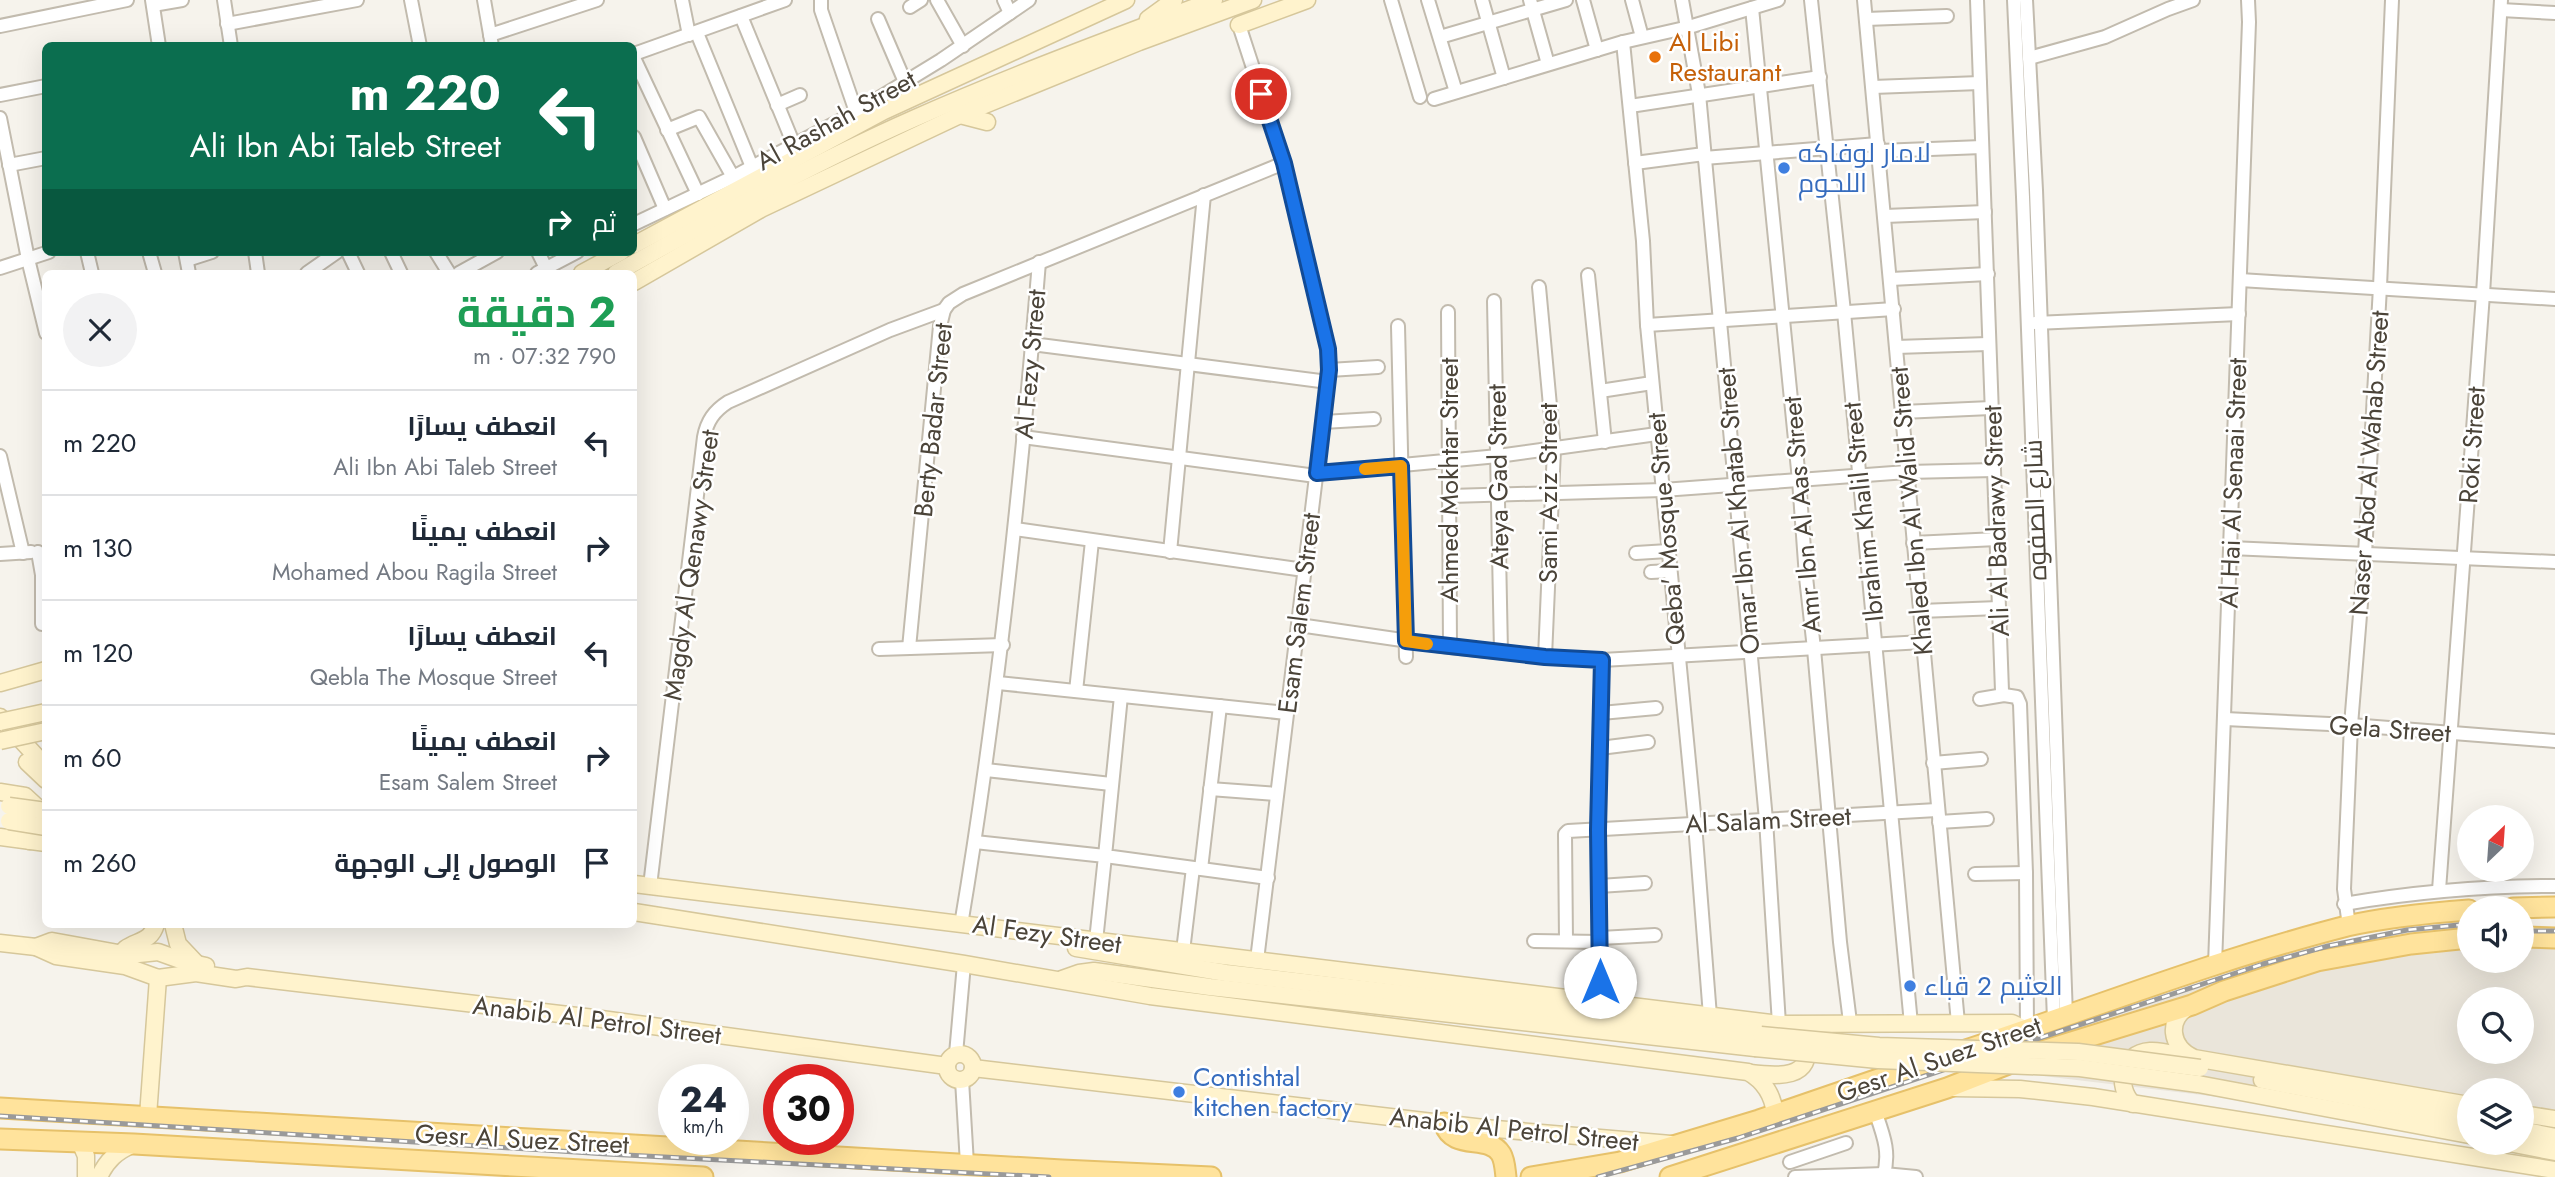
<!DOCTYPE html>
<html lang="ar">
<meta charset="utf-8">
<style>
:root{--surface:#fff;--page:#f2f2f3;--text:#1f2937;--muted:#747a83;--line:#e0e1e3}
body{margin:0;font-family:Jost,Cairo,sans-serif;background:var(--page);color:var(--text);direction:rtl;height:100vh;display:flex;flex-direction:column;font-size:26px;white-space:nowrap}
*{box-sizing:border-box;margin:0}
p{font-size:23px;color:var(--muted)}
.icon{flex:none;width:38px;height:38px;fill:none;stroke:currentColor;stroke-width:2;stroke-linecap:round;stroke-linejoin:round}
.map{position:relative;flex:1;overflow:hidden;direction:ltr}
.details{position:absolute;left:42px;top:270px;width:595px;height:658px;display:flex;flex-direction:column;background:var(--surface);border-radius:10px;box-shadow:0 7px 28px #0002;direction:rtl}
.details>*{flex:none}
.guide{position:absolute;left:42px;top:42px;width:595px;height:214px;border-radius:10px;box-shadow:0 7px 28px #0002;direction:rtl;background:#0b6e4f;color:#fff;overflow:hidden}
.needle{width:46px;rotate:25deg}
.buttons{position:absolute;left:2457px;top:805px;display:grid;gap:14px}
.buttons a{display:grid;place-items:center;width:77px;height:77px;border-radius:50%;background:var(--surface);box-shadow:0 7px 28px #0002;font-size:35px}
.speed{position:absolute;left:658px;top:1064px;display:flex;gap:14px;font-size:35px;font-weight:700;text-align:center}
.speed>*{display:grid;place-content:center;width:91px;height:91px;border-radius:50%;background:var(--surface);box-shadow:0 7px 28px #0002;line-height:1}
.speed small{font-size:18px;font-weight:400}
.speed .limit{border:10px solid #d22;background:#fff;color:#111}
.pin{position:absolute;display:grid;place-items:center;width:60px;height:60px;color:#fff;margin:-30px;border:4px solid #fff;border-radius:50%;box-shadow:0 2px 7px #0007}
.me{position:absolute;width:77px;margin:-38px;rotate:0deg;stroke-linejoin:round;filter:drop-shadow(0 0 5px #0008)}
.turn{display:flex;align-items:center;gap:24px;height:147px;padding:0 21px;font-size:32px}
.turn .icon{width:91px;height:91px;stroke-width:2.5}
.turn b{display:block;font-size:49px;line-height:60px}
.then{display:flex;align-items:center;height:66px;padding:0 21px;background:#0003;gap:14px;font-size:26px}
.round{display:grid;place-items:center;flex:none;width:74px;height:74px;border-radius:37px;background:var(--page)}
.head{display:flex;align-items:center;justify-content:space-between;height:119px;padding:0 21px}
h1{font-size:42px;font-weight:700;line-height:52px;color:#1e9e55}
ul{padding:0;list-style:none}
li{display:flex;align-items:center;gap:21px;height:105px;padding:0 21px;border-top:2px solid var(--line)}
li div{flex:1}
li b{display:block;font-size:26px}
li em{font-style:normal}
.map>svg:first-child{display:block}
.residential{fill:#eae5da;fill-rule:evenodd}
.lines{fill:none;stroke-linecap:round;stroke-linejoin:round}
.street-casing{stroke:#c2bbae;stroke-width:16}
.secondary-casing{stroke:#d6c79b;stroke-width:19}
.primary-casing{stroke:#e6c16a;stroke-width:23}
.street{stroke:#fff;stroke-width:12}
.secondary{stroke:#fff3cd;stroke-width:16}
.primary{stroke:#ffe39c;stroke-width:19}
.rail-casing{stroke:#9a9a9a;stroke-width:5}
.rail{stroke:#fff;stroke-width:2.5;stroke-dasharray:8;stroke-linecap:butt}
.secondary-bridge-casing{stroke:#d6c79b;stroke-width:19;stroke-linecap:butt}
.secondary-bridge{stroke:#fff3cd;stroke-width:16}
.route-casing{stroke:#114b97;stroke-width:18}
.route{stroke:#1a73e8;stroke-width:12}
.slow{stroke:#f59e0b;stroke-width:12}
.food-dot{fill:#e8710a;stroke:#fff;stroke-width:2.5}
.shop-dot{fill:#3f7fe0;stroke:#fff;stroke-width:2.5}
.labels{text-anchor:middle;stroke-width:5;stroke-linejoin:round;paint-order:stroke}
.food-label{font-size:26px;fill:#c56008;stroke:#fff;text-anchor:start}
.street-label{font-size:26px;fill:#4b4439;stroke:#fff}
.shop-label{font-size:26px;fill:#366cbe;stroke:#fff;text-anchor:start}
</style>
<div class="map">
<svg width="2555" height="1177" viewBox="0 0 2555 1177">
<rect width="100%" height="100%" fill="#f6f3ec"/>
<path class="residential" d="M2522,925L2555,927V1138L2522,1134V1090H2469V1127L2043,1076L2032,1073L2029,1043L2034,1040L2318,949L2398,931L2469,926V961H2522ZM2469,999H2522V1052H2469Z"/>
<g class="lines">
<defs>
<g id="street">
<polyline points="152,0 159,46"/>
<polyline points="224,0 231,46"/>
<polyline points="411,0 420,46"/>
<polyline points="484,0 492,46"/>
<polyline points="682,0 689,35"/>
<polyline points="821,0 821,10 856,112"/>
<polyline points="937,0 963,46"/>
<polyline points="1004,0 1010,13"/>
<polyline points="1391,0 1420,97"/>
<polyline points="1428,0 1456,92"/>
<polyline points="1482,0 1504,78"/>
<polyline points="1530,0 1548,64"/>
<polyline points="1583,0 1597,50"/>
<polyline points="1632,0 1642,37"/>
<polyline points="1682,0 1699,94 1766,820 1779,1024"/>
<polyline points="1811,0 1844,312 1911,1024"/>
<polyline points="1864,0 1958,1023"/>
<polyline points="1977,0 2002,691 2004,695 2017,697 2020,704 2026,873 2027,1030"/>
<polyline points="2014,0 2023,197 2054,1020"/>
<polyline points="2026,0 2036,190 2066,1016"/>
<polyline points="153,5 182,0"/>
<polyline points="910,7 921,0"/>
<polyline points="1752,8 1799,480 1806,577 1814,649 1840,942 1850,1022"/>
<polyline points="2501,10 2555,13"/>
<polyline points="741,16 794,145"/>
<polyline points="878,19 905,82"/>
<polyline points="1866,19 1947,16"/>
<polyline points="227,24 357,0"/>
<polyline points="1239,25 1284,163 1328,349 1329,370 1257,960"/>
<polyline points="0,26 127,0"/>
<polyline points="697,33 752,167"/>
<polyline points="490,35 597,0"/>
<polyline points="1440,37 1566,0"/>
<polyline points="1623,42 1643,241 1647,325 1695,824 1710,1016"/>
<polyline points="634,54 785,0"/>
<polyline points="634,58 698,194"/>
<polyline points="2029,58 2105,37 2168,9 2193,0"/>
<polyline points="1873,87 1980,83"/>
<polyline points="0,95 46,86"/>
<polyline points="1434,99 1623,42 1689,27 1778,0"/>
<polyline points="777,105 800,95"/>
<polyline points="1630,106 1820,77"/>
<polyline points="0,118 28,259 46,333"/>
<polyline points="667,130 699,117 733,177"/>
<polyline points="634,137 665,209"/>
<polyline points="1879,151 1982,147"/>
<polyline points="1704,158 1878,144"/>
<polyline points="1635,163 1704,154"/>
<polyline points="9,165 46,158"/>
<polyline points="1885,216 1985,212"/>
<polyline points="634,224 733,177 856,112 941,60 1029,0"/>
<polyline points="87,252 92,273"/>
<polyline points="149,252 155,273"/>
<polyline points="185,252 189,273"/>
<polyline points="255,252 258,273"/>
<polyline points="348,252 358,273"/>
<polyline points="391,252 401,273"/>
<polyline points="436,252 449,273"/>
<polyline points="538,252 546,268"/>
<polyline points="187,260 212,252"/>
<polyline points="0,268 49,252"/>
<polyline points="307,273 337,252"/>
<polyline points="459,273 497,252"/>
<polyline points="537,273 577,252"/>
<polyline points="1588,275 1605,442"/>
<polyline points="1891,279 1988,274"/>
<polyline points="2240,280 2555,299"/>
<polyline points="1539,287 1554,449 1545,657"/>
<polyline points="1494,301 1501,652"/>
<polyline points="1448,312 1450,647"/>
<polyline points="2035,323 2239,314"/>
<polyline points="1647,325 1894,309"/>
<polyline points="1398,326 1406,657"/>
<polyline points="1032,344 1328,382"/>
<polyline points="1896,347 1988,344"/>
<polyline points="1329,370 1378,367"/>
<polyline points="1600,391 1652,383"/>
<polyline points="1902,412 1991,408"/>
<polyline points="1323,422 1374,419"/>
<polyline points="1023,437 1316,476"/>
<polyline points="0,456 23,553"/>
<polyline points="1317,473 1498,456 1657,434"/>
<polyline points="1450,496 1663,490 1907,472 1994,470"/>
<polyline points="1015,529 1304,570"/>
<polyline points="1913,543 1997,539"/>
<polyline points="2230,548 2555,562"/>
<polyline points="38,552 42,575 42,624"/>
<polyline points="1170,552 1204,195"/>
<polyline points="1636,553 1668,551"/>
<polyline points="0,554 31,552"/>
<polyline points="1651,572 1670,571"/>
<polyline points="1920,611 1999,608"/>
<polyline points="1299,625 1450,647 1545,657 1602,660 1923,642"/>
<polyline points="909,648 940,326 944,310 949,303 963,294 1284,163"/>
<polyline points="879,649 1003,645"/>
<polyline points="998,683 1286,713"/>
<polyline points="1076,691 1092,541"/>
<polyline points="1121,696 1105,856 1268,878"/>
<polyline points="1980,699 2004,695"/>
<polyline points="1601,713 1656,708"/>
<polyline points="2225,719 2351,725 2555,741"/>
<polyline points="1600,748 1648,742"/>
<polyline points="1933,763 1981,759"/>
<polyline points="986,770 1111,784"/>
<polyline points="1210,789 1277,794"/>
<polyline points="1939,822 1987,819"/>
<polyline points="975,842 1105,856 1096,941"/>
<polyline points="1201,869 1220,706"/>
<polyline points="1975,874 2026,873"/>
<path d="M650,886L704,437C707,421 714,411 728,402L890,330L944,310"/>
<polyline points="1599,886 1645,883"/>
<polyline points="2439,890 2483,294 2501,0"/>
<path d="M2344,904C2415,892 2484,886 2555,886"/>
<path d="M961,925C998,705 1021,484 1039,262"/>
<polyline points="2349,926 2344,889 2351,725 2365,554 2380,287 2392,0"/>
<polyline points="1600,938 1655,935"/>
<polyline points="1534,941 1600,942"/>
<polyline points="1566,941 1565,834 1568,831 1937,810"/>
<polyline points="1183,951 1193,868"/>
<polyline points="2215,965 2249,22 2248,0"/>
<polyline points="1599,1002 1598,830 1602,660"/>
<polyline points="956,1054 964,964"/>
<polyline points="962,1080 967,1164"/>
<path d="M1875,1111C1883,1134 1891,1153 1883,1177"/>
<polyline points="1790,1162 1846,1143"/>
<polyline points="1795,1177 1884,1174 1916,1177"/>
</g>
<g id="secondary">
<polyline points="1148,19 1174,0"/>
<polyline points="1239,25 1307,0"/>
<polyline points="960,115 987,122"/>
<polyline points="634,245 884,111 1126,0"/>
<polyline points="582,273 621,252"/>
<path d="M616,273C714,219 811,164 913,119C1012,75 1113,38 1214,0"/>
<polyline points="634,282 761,209 960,115 1139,42 1253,0"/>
<polyline points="0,683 46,670"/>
<polyline points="0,717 46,767"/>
<polyline points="27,762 46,780"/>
<polyline points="0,792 25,796 38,808 40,826 30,841"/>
<polyline points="0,837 46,843"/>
<polyline points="634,884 1779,1024 2012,1023 2027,1030"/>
<path d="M634,912L964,964L1150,996L1748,1072C1764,1081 1773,1095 1775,1114"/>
<polyline points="173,924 178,944 196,963"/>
<polyline points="0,943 36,947 56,956 125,966 158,978 196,973 236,979 247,977 594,1018 947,1066"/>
<polyline points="36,947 52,941 129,955 158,952 183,961 206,966"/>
<polyline points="1076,948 1226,973 1761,1035"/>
<path d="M125,949C138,940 151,942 156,924"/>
<polyline points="1062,979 1079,973 1094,971 1210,987 1755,1048"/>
<path d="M2190,1006C2166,1019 2170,1047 2194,1058L2469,1105"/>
<circle cx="960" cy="1067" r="13"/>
<polyline points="973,1068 1484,1128 1671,1144"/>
<path d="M1750,1073C1775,1076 1816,1081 1805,1040"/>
<polyline points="2262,1080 2469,1120"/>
<polyline points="2198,1084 2469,1135"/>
<polyline points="1953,1088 2020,1089 2093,1097 2555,1170"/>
<path d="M2133,1104C2115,1086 2121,1053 2150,1051C2162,1050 2176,1055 2188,1057"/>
<polyline points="2522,1114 2555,1119"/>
<polyline points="148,1116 158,978"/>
<polyline points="2522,1130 2555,1137"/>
<polyline points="80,1142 86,1156 86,1177"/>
<polyline points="2509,1143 2555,1152"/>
<path d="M99,1177C107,1160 117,1151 134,1144"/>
</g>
<g id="primary">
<polyline points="2513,908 2555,907"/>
<polyline points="2522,937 2555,938"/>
<path d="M1966,1050C2093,1008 2218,959 2347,926C2387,917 2429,913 2469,910"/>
<polyline points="2039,1052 2192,1005 2224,991 2317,961 2411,944 2469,938"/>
<polyline points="0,1108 1062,1170 1211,1177"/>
<path d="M1444,1123C1453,1152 1488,1133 1501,1154C1505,1161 1505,1170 1506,1177"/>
<polyline points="0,1139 134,1144 703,1177"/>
<polyline points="1531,1177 1620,1162 1759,1120 1931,1061"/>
<polyline points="1670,1177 1947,1088 2011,1063"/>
</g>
</defs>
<use href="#street" class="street-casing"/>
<use href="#secondary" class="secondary-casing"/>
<use href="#primary" class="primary-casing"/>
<use href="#street" class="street"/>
<use href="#secondary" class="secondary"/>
<use href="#primary" class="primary"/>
<defs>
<g id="rail">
<polyline points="2522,931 2555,931"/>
<polyline points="0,1116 607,1154 1049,1177"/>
<polyline points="1598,1177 1738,1138 2263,964 2328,946 2407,930 2469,924"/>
</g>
</defs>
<use href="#rail" class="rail-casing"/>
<use href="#rail" class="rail"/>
<defs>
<g id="secondary-bridge">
<polyline points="0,722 46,712"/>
<polyline points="0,741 46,731"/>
<polyline points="9,806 46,811"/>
<polyline points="9,821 46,827"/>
<polyline points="1761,1035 1879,1046 2078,1052 2200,1068"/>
<polyline points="1755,1048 1878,1060 2080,1068 2198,1084"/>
</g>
</defs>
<use href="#secondary-bridge" class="secondary-bridge-casing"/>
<use href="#secondary-bridge" class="secondary-bridge"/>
</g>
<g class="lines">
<defs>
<polyline id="route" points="1261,94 1284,163 1328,349 1329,370 1317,473 1401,466 1406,641 1545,657 1602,660 1598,830 1600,982"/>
</defs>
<use href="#route" class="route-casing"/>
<use href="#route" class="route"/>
<polyline class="slow" points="1365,469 1401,466 1406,641 1427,644"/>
</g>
<circle class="food-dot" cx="1655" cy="57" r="7"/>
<g class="shop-dot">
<circle cx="1784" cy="168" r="7"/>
<circle cx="1910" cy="986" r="7"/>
<circle cx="1179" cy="1092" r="7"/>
</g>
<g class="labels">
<g class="food-label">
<text x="1669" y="51">Al Libi<tspan x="1669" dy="30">Restaurant</tspan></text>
</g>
<g class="street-label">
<text transform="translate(836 120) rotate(-29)" y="9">Al Rashah Street</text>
<text transform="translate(1030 364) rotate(-85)" y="9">Al Fezy Street</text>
<text transform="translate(933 420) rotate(-84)" y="9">Berty Badar Street</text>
<text transform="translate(2472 445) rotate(-86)" y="9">Roki Street</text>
<text transform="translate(2369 463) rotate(-86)" y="9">Naser Abd Al Wahab Street</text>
<text transform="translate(1498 477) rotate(-91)" y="9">Ateya Gad Street</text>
<text transform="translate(1449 480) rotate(-90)" y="9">Ahmed Mokhtar Street</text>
<text transform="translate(2233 483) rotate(-88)" y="9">Al Hai Al Senaai Street</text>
<text transform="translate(1548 493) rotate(-90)" y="9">Sami Aziz Street</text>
<text transform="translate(2035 510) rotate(-92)" y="9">شارع الصفوه</text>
<text transform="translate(1738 511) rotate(-95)" y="9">Omar Ibn Al Khatab Street</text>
<text transform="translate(1911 511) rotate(-95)" y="9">Khaled Ibn Al Walid Street</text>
<text transform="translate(1863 512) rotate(-96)" y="9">Ibrahim Khalil Street</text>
<text transform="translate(1802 515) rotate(-95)" y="9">Amr Ibn Al Aas Street</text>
<text transform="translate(1996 521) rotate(-92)" y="9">Ali Al Badrawy Street</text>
<text transform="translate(1666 529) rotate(-95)" y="9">Qeba' Mosque Street</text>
<text transform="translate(691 565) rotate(-82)" y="9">Magdy Al Qenawy Street</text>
<text transform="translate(1299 613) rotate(-83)" y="9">Esam Salem Street</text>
<text transform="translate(2390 729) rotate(4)" y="9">Gela Street</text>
<text transform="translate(1768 820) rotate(-3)" y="9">Al Salam Street</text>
<text transform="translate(1047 934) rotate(8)" y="9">Al Fezy Street</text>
<text transform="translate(597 1020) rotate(7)" y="9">Anabib Al Petrol Street</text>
<text transform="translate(1939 1059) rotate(-19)" y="9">Gesr Al Suez Street</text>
<text transform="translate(1514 1129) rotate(6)" y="9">Anabib Al Petrol Street</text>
<text transform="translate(522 1139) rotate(3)" y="9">Gesr Al Suez Street</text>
</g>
<g class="shop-label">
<text x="1798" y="162">لامار لوفاكه<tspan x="1798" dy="30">اللحوم</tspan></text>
<text x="1924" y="995">العثيم 2 قباء</text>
<text x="1193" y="1086">Contishtal<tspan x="1193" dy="30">kitchen factory</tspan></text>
</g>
</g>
</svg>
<div class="buttons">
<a><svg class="needle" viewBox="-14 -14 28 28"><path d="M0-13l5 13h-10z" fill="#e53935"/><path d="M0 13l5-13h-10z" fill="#747a83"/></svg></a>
<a><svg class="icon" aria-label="sound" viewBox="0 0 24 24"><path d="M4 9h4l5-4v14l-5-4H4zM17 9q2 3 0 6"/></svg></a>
<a><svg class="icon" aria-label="search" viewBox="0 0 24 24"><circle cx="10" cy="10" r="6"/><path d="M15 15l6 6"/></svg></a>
<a><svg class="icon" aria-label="layers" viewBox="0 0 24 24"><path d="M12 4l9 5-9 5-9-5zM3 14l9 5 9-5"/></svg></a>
</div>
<div class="speed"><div>24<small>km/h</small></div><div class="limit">30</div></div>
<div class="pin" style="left:1261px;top:94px;background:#d93025"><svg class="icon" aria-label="arrive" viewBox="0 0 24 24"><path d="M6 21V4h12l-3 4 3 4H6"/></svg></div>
<svg class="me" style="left:1600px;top:982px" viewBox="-20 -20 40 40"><circle r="19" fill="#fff"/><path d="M0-13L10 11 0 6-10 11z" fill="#1a73e8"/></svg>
<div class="guide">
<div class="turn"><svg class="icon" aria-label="left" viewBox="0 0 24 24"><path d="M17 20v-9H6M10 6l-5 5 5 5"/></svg><div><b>220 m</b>Ali Ibn Abi Taleb Street</div></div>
<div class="then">ثم<svg class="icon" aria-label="right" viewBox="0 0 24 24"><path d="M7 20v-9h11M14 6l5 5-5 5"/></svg></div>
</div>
<section class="details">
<div class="head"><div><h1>2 دقيقة</h1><p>790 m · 07:32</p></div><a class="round"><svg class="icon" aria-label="close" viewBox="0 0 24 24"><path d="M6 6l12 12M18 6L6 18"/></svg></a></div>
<ul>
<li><svg class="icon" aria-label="left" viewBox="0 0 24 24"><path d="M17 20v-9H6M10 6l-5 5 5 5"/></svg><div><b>انعطف يسارًا</b><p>Ali Ibn Abi Taleb Street</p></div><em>220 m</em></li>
<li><svg class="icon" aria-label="right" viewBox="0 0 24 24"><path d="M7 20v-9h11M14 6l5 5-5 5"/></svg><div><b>انعطف يمينًا</b><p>Mohamed Abou Ragila Street</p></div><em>130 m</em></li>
<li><svg class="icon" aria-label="left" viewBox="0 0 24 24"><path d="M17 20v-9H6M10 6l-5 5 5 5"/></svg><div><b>انعطف يسارًا</b><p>Qebla The Mosque Street</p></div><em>120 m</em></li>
<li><svg class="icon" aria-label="right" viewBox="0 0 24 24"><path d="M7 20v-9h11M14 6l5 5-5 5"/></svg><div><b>انعطف يمينًا</b><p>Esam Salem Street</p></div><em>60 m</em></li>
<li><svg class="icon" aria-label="arrive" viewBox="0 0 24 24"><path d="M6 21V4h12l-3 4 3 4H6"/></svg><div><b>الوصول إلى الوجهة</b></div><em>260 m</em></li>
</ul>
</section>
</div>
